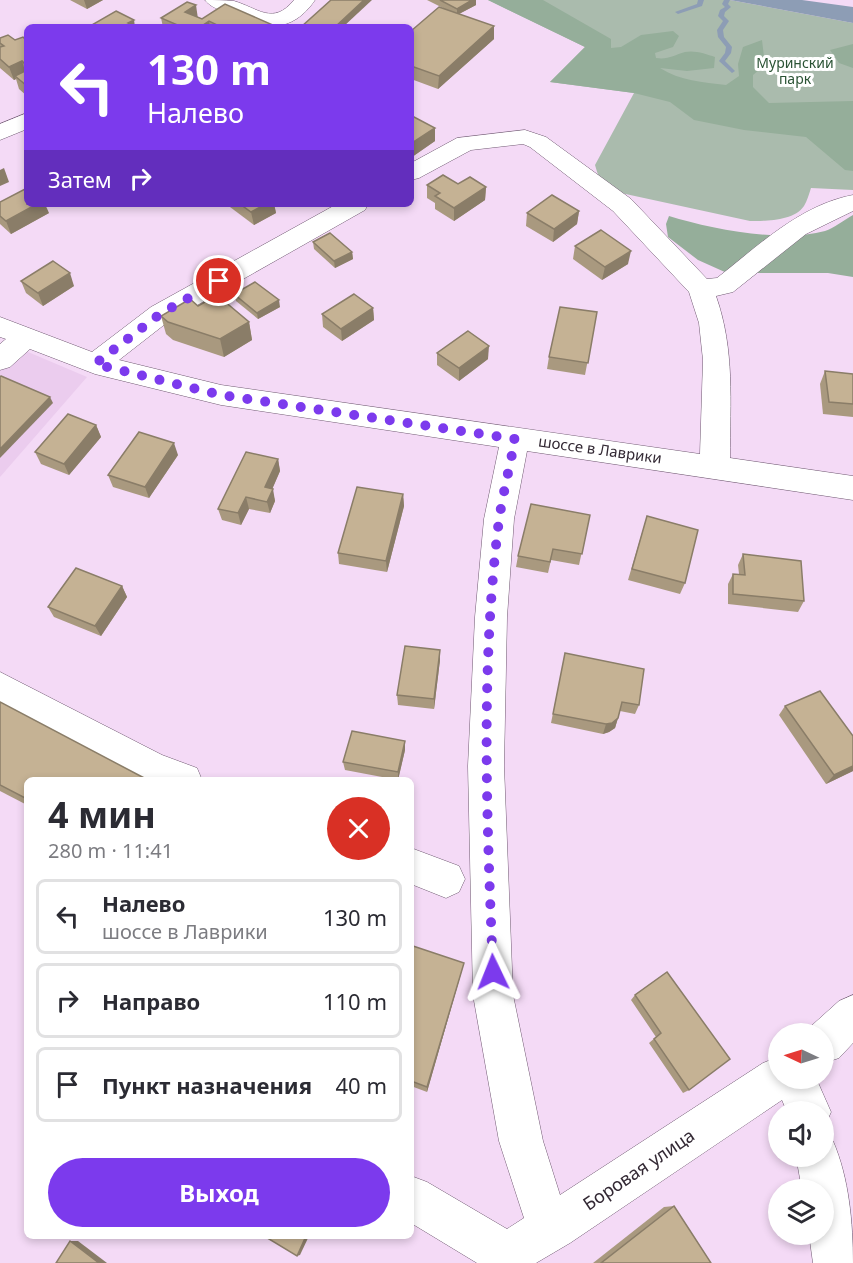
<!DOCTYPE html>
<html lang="ru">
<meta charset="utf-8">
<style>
:root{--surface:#fff;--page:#f7f7f7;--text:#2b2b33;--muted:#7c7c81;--line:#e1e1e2;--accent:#7c3aed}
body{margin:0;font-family:"Noto Sans",sans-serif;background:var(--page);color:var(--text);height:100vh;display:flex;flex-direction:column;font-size:22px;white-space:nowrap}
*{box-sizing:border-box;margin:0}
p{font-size:20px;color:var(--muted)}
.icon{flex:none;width:33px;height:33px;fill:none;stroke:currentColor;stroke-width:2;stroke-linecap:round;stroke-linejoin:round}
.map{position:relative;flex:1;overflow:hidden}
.side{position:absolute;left:24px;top:777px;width:390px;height:462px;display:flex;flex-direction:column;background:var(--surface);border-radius:9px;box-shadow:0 3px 9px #0003}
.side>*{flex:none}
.hud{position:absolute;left:24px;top:24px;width:390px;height:183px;border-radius:9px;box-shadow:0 3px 9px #0003;background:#7c3aed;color:#fff;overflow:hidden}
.needle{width:39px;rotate:274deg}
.tools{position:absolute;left:768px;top:1023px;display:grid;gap:12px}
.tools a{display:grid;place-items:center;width:66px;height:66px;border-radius:50%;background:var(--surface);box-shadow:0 3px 9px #0003;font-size:30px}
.pin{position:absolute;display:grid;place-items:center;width:51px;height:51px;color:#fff;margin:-26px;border:3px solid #fff;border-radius:50%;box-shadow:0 2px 6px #0007}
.me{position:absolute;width:66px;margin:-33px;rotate:358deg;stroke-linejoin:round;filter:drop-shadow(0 0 4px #0008)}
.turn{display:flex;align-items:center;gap:21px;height:126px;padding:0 24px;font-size:27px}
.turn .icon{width:78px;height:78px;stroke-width:2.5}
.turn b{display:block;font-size:42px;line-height:51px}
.then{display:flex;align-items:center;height:57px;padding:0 24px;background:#0003;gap:12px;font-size:22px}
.round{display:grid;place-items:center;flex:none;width:63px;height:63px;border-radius:32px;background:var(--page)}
.head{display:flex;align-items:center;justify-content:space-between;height:102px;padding:0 24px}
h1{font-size:36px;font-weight:700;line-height:45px}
.cta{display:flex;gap:12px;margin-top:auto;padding:12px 24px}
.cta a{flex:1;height:69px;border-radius:36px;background:var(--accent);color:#fff;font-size:24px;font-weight:700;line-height:69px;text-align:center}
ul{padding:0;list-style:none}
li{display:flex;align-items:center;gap:18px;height:75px;margin:0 12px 9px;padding:0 12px;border:3px solid var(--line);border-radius:9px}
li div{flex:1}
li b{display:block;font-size:22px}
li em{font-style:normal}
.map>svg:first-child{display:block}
.built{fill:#ebccee}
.green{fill:#aabbad}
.forest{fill:#95ae9a}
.water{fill:#8d9db5}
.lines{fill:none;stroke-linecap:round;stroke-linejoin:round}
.stream{fill:#8d9db5;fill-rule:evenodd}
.minor-casing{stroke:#705a72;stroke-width:1}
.minor{fill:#fff;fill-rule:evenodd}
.wall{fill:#a9997f}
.shaded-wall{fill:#8a7d68}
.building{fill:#c5b294;stroke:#8a7d68;stroke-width:1.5}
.route{stroke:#7c3aed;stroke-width:10;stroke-dasharray:0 18}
.labels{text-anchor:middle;stroke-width:6;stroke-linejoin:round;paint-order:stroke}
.far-park-label{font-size:14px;fill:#2a5334;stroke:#fff}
.street-label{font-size:15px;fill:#332934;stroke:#fff}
.near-street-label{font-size:18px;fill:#332934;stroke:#fff}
</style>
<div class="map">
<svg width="853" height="1263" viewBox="0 0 853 1263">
<rect width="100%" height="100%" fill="#f4daf6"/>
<polygon class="built" points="21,349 87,377 0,477 0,369"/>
<path class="green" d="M488,0H730L853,23V190L811,188C809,194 807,201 804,206C794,221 766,221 750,221L621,193L598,175L595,165L634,93L550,82L585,47Z"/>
<g class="forest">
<path d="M488,0H543L611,39V48L621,47L641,35L673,31L679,36L673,47L655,53L656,58C668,60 674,55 685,52C695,50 706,54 715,57L714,68L687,71L660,68C680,81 703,82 726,85L739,76L738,64L743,47L762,40L765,65L753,75V87L769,103L853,101V171L845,170L806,137L744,130L694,120L670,102L634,93L550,82L585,47Z"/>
<polygon points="853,44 853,68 839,63 830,50"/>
<path d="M853,215V277L828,273H727L698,260L668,237L666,224L669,216C711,229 782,243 825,231C834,228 844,220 853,215Z"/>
</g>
<polygon class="water" points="730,0 802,0 853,7 853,23"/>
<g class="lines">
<g class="stream">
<polygon points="698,0 704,0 702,6 678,14 675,12 697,4"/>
<polygon points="724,0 730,0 728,4 731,7 725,12 724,16 729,21 723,30 724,37 732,47 731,53 725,61 735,71 732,73 719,61 725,53 726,47 718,37 717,30 723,21 718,16 720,10 725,7 722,4"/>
</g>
<defs>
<g id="minor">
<path d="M205,0C214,0 225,0 234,1C258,8 273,26 294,0H315C292,34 263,30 229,14C220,10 210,7 205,0Z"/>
<polygon points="27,113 27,129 0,140 0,124"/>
<path d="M525,130L546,137L631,199L707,279L717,278C758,246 800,205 853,195V211L806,234L733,292L716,296C735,350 730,402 730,458L853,476V500L527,451L514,519L507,617L504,766L513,995L543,1141L560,1195L763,1063L778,1057V1078H816L831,1112L824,1128V1112H787L782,1100L570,1243L536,1263H477L411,1223V1176L427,1182L507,1229L524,1218L499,1141L473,995L468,766L475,617L484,519L499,447L221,405L95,374L30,349L10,367L0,370V344L6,339L0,337V317L92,352L151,307L337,204H368L365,210L169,321L119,360L221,385L700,454L703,360L699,323L689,292L613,211L530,147L523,144L471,150L419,178L411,180V163L457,138Z"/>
<polygon points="0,672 162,755 197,768 202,780 139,780 0,704"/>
<polygon points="411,848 459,866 465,879 459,892 446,898 411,884"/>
<polygon points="853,995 853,1043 839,1058 824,1063 824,1034 807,1034 809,1028 839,1001"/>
<path d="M824,1137L833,1141C849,1178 853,1223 853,1263H813L809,1234H824V1190H802L796,1156H824Z"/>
</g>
</defs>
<use href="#minor" class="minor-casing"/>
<use href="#minor" class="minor"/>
</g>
<g class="wall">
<polygon points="70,0 103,0 87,9"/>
<polygon points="427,0 476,0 476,5 459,14 494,39 438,89 411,79 411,31 443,8"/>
<polygon points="161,18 198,18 202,19 276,27 163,27"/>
<polygon points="0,38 15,40 27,41 27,96 19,89 16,79 14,80 0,68"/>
<polygon points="411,119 435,141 412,157 411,156"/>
<polygon points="458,184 486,187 485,200 454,221 435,209 435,203 427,198 427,185"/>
<polygon points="0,202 49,213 11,234 0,224"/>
<polygon points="226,204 274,204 276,213 254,225"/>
<polygon points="579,211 577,224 553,242 526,226 527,213"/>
<polygon points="313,242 352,252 353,259 335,268 314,249"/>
<polygon points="575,246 628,264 602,280 573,259"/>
<polygon points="21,281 74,286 43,306 26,293"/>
<polygon points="234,294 280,307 258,319 236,301"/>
<polygon points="198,306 249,322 252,340 224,357 173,340 166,334 161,316"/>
<polygon points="373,308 374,320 342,341 323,327 322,314"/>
<polygon points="597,312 585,375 547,369 549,357"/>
<polygon points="437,353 488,359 459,381 437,365"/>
<polygon points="825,371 853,374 853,417 823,414 820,384"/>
<polygon points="96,425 101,437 69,475 41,464 35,452"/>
<polygon points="178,455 149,498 113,487 108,475"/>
<polygon points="278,459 280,471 272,489 275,501 270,513 249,509 241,525 222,520 218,509"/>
<polygon points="403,494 404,506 387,572 339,564 338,553"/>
<polygon points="590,515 579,565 551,560 548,573 516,567 518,556"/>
<polygon points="647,516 685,583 680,594 628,580"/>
<polygon points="743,554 804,601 798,612 728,604 728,584 733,574 739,574 738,565"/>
<polygon points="122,586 127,597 101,636 54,617 48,607"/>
<polygon points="565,653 639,705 635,714 620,711 615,728 609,732 603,734 551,723"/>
<polygon points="440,660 434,709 398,705 397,695"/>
<polygon points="0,702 27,780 27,805 0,791"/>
<polygon points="785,706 853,736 853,771 826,784 779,715"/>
<polygon points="405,741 405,750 398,780 345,770 343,762"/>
<polygon points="411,952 462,970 427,1092 411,1086"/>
<polygon points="667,972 689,1090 683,1093 649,1043 656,1037 631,1000 635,995"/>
<polygon points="674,1206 711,1263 593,1263 664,1207"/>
</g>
<g class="shaded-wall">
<polygon points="84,0 103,0 87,9"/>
<polygon points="364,0 372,0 343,27 335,27"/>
<polygon points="472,0 476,0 476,5 457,15 457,9"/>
<polygon points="196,5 198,19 185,12"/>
<polygon points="134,20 135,27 128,27 128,23"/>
<polygon points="209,21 210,27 200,27"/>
<polygon points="494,26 494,39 438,89 439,76"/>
<polygon points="22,61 26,74 15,76 16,79 14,80 9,67"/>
<polygon points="435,128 435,141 412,157 412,143"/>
<polygon points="4,168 9,182 0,186 0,170"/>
<polygon points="486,187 485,200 454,221 454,208"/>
<polygon points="37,204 45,204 49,213 11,234 6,221"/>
<polygon points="266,204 274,204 276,213 254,225 251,212"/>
<polygon points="579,211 577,224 553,242 554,229"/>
<polygon points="631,251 628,264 602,280 605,267"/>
<polygon points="352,252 353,259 335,268 334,261"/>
<polygon points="70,273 74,286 43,306 38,293"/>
<polygon points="279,300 280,307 258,319 257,313"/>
<polygon points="373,308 374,320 342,341 341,329"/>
<polygon points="249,322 252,340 224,357 220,339"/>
<polygon points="489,346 488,359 459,381 459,368"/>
<polygon points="50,397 53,403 0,458 0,449"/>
<polygon points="96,425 101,437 69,475 64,464"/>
<polygon points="174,443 178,455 149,498 145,487"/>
<polygon points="278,459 280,471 268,499 265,487"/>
<polygon points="273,489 275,501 270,513 267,502"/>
<polygon points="403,494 404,506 387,572 386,561"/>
<polygon points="246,497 249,509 241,525 238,513"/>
<polygon points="122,586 127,597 101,636 95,626"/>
<polygon points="440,650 440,660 434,709 434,699"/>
<polygon points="618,718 615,728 609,732 603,734 606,724"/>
<polygon points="405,741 405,750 398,780 398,772"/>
<polygon points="853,766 853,771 826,784 834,775"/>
<polygon points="464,963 462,970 427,1092 427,1087"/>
<polygon points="306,1236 309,1236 300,1255 297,1256"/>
<polygon points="70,1241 78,1241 107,1263 99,1263"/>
</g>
<g class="building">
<polygon points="331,0 364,0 335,27 301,27"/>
<polygon points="440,0 472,0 457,9"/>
<polygon points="187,2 196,5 185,12 202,19 225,4 275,26 274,27 221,27 209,21 200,27 182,27 161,18"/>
<polygon points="439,7 494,26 439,76 411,66 411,31"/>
<polygon points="116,11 134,20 128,23 132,25 128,27 93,27 90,26"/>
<polygon points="8,35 15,40 23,37 27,41 27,66 22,61 9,67 0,59 0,47 4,46 0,43 0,38"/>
<polygon points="27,70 27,86 15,76"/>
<polygon points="414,117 435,128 412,143 411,143 411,119"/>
<polygon points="443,175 458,184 470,177 486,187 454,208 435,196 440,193 427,185"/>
<polygon points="27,188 27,204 37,204 6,221 0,216 0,202"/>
<polygon points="552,195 579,211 554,229 527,213"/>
<polygon points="240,204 266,204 251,212"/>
<polygon points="601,230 631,251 605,267 575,246"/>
<polygon points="330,233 352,252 334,261 313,242"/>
<polygon points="53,261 70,273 38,293 21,281"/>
<polygon points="255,282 279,300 257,313 234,294"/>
<polygon points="354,294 373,308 341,329 322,314"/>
<polygon points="217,295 249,322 220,339 168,322 161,316 190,299 198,306"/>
<polygon points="560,307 597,312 588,363 549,357"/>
<polygon points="468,331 489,346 459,368 437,353"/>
<polygon points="825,371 853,374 853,404 829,402"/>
<polygon points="1,376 50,397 0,449 0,377"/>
<polygon points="68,414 96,425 64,464 35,452"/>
<polygon points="139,432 174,443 145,487 108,475"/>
<polygon points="246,452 278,459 265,487 273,489 267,502 246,497 238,513 218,509"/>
<polygon points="357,487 403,494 386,561 338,553"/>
<polygon points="531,504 590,515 582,554 553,549 550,562 518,556"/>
<polygon points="647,516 698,530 685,583 632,569"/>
<polygon points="743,554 801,561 804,601 733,594 733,574 745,575"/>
<polygon points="76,568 122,586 95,626 48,607"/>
<polygon points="405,646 440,650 434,699 397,695"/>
<polygon points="565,653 644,669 639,705 622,702 618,718 612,723 606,724 553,714"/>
<polygon points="820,691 853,736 853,766 834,775 785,706"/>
<polygon points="0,702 148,780 27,780 27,799 0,785"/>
<polygon points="352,731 405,741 398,772 343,762"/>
<polygon points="413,946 464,963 427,1087 411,1081 411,952"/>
<polygon points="667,972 730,1059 689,1090 654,1039 661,1033 635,995"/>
<polygon points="674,1206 711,1263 601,1263"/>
<polygon points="264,1236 306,1236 297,1256"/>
<polygon points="70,1241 99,1263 56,1263"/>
</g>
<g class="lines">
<path class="route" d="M219,281L160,314L95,364L221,395L515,439C510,466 503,493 499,520C480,669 487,822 493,972"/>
</g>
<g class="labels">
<g class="far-park-label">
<text x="795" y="68">Муринский<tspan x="795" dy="16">парк</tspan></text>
</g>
<g class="street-label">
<text transform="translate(600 450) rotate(8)" y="5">шоссе в Лаврики</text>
</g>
<g class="near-street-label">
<text transform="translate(639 1170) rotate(-34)" y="6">Боровая улица</text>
</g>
</g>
</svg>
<div class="tools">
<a><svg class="needle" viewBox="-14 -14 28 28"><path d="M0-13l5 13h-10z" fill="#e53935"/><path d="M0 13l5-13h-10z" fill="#7c7c81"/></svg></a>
<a><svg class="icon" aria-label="sound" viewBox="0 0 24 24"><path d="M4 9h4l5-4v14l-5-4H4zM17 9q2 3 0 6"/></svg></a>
<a><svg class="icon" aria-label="layers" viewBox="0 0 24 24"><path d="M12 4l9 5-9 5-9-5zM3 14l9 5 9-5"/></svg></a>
</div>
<div class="pin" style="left:219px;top:281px;background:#d93025"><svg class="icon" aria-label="arrive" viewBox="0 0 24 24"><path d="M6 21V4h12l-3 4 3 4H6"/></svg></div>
<svg class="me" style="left:493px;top:972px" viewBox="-20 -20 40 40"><path d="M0-17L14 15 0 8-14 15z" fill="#7c3aed" stroke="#fff" stroke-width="4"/></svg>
<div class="hud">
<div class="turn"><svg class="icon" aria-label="left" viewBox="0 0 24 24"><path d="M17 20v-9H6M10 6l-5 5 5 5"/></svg><div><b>130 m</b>Налево</div></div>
<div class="then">Затем<svg class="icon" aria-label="right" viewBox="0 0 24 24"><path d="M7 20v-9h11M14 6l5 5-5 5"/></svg></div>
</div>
<section class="side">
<div class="head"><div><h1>4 мин</h1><p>280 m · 11:41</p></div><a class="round" style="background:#d93025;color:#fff"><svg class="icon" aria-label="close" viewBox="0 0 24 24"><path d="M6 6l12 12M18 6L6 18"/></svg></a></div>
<ul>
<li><svg class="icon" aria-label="left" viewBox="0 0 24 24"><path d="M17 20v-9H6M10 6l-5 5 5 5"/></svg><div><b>Налево</b><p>шоссе в Лаврики</p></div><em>130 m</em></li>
<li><svg class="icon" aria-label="right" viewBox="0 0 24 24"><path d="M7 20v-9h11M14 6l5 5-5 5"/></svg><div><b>Направо</b></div><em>110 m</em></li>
<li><svg class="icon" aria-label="arrive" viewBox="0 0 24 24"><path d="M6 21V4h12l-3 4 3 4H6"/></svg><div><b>Пункт назначения</b></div><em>40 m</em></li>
</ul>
<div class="cta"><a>Выход</a></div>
</section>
</div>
